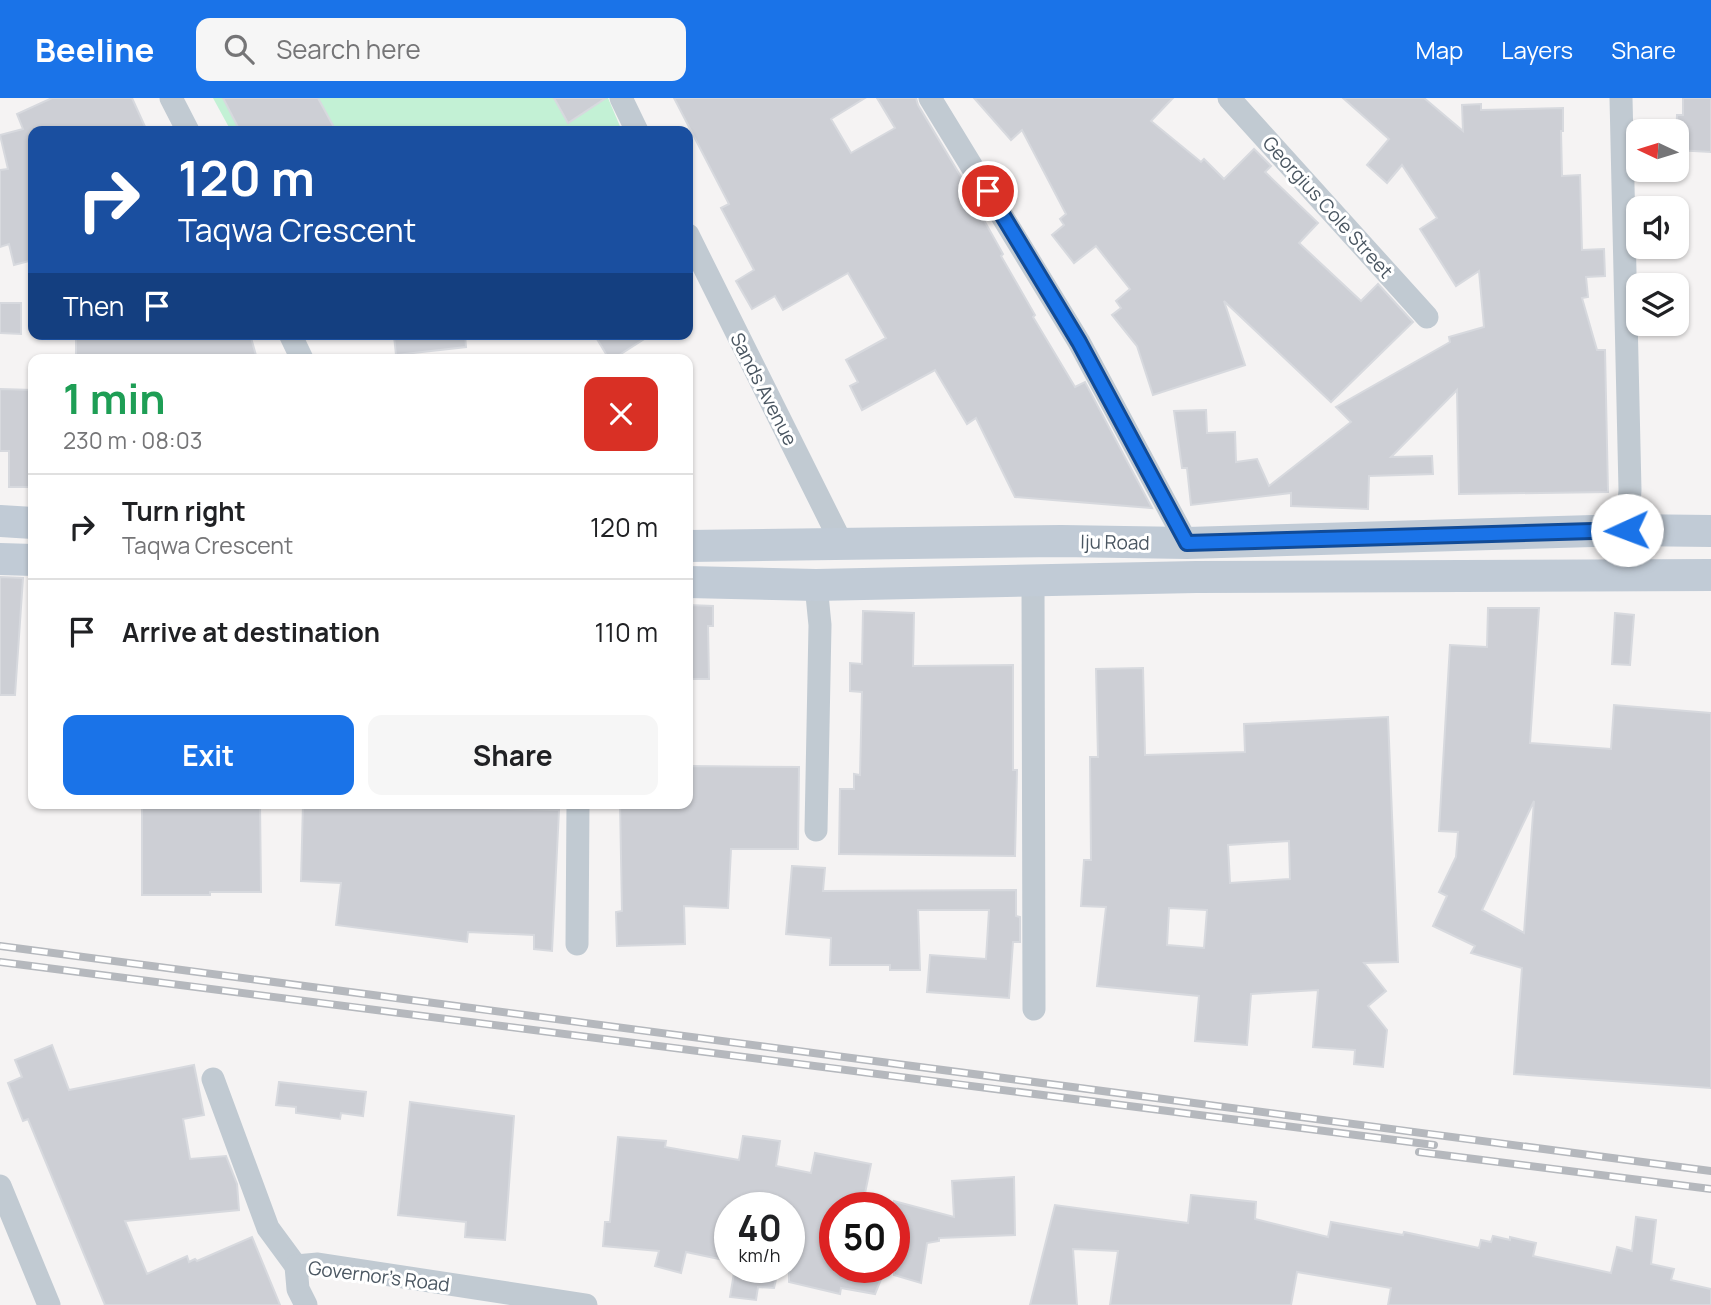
<!DOCTYPE html>
<meta charset="utf-8">
<style>
:root{--surface:#fff;--page:#f6f6f6;--text:#202124;--muted:#757577;--line:#e0e0e0;--accent:#1a73e8}
body{margin:0;font-family:Manrope,sans-serif;background:var(--page);color:var(--text);height:100vh;display:flex;flex-direction:column;font-size:26px;white-space:nowrap}
*{box-sizing:border-box;margin:0}
p{font-size:23px;color:var(--muted)}
.icon{flex:none;width:38px;height:38px;fill:none;stroke:currentColor;stroke-width:2;stroke-linecap:round;stroke-linejoin:round}
.map{position:relative;flex:1;overflow:hidden}
.drawer{position:absolute;left:28px;top:256px;width:665px;height:455px;display:flex;flex-direction:column;background:var(--surface);border-radius:14px;box-shadow:0 2px 5px #0004}
.drawer>*{flex:none}
.top-card{position:absolute;left:28px;top:28px;width:665px;height:214px;border-radius:14px;box-shadow:0 2px 5px #0004;background:#1a4fa0;color:#fff;overflow:hidden}
.needle{width:46px;rotate:274deg}
.controls{position:absolute;left:1626px;top:21px;display:grid;gap:14px}
.controls a{display:grid;place-items:center;width:63px;height:63px;border-radius:14px;background:var(--surface);box-shadow:0 2px 5px #0004;font-size:35px}
.speed{position:absolute;left:714px;top:1094px;display:flex;gap:14px;font-size:35px;font-weight:700;text-align:center}
.speed>*{display:grid;place-content:center;width:91px;height:91px;border-radius:50%;background:var(--surface);box-shadow:0 2px 5px #0004;line-height:1}
.speed small{font-size:18px;font-weight:400}
.speed .limit{border:10px solid #d22;background:#fff;color:#111}
.pin{position:absolute;display:grid;place-items:center;width:60px;height:60px;color:#fff;margin:-30px;border:4px solid #fff;border-radius:50%;box-shadow:0 2px 7px #0007}
.me{position:absolute;width:77px;margin:-38px;rotate:268deg;stroke-linejoin:round;filter:drop-shadow(0 0 5px #0008)}
.turn{display:flex;align-items:center;gap:24px;height:147px;padding:0 35px;font-size:32px}
.turn .icon{width:91px;height:91px;stroke-width:2.5}
.turn b{display:block;font-size:49px;line-height:60px}
.then{display:flex;align-items:center;height:66px;padding:0 35px;background:#0003;gap:14px;font-size:26px}
.round{display:grid;place-items:center;flex:none;width:74px;height:74px;border-radius:14px;background:var(--page)}
.summary{display:flex;align-items:center;justify-content:space-between;height:119px;padding:0 35px}
h1{font-size:42px;font-weight:700;line-height:52px;color:#1e9e55}
.primary-button{display:flex;gap:14px;margin-top:auto;padding:14px 35px}
.primary-button a{flex:1;height:80px;border-radius:14px;background:var(--accent);color:#fff;font-size:28px;font-weight:700;line-height:80px;text-align:center}
.primary-button a+a{background:var(--page);color:var(--text)}
ul{padding:0;list-style:none}
li{display:flex;align-items:center;gap:21px;height:105px;padding:0 35px;border-top:2px solid var(--line)}
li div{flex:1}
li b{display:block;font-size:26px}
li em{font-style:normal}
header{display:flex;align-items:center;gap:42px;box-sizing:border-box;height:98px;padding:0 35px;background:var(--accent);color:#fff}
header strong{font-size:33px}
nav{display:flex;gap:38px;margin-inline-start:auto;font-size:24px}
.search{width:490px;height:63px;background:var(--page);display:flex;align-items:center;gap:18px;box-sizing:border-box;padding:0 24px;border-radius:14px;color:var(--muted);font-size:26px}
.map>svg:first-child{display:block}
.green{fill:#c3f1d5}
.building{fill:#cdcfd5;stroke:#d7d9de;stroke-width:2;fill-rule:evenodd}
.lines{fill:none;stroke-linecap:round;stroke-linejoin:round}
.minor{stroke:#c1cad2;stroke-width:23}
.secondary{stroke:#c1cbd6;stroke-width:32}
.rail-casing{stroke:#b5b8bd;stroke-width:8}
.rail{stroke:#fff;stroke-width:5;stroke-dasharray:16;stroke-linecap:butt}
.route-casing{stroke:#114b97;stroke-width:18}
.route{stroke:#1a73e8;stroke-width:12}
.labels{text-anchor:middle;stroke-width:6;stroke-linejoin:round;paint-order:stroke}
.street-label{font-size:19px;fill:#4a5661;stroke:#fff}
</style>
<header>
<strong>Beeline</strong>
<div class="search"><svg class="icon" aria-label="search" viewBox="0 0 24 24"><circle cx="10" cy="10" r="6"/><path d="M15 15l6 6"/></svg>Search here</div>
<nav><a>Map</a><a>Layers</a><a>Share</a></nav>
</header>
<div class="map">
<svg width="1711" height="1207" viewBox="0 0 1711 1207">
<rect width="100%" height="100%" fill="#f5f3f3"/>
<polygon class="green" points="213,0 608,0 622,33 231,33"/>
<g class="building">
<polygon points="52,0 132,0 147,33 33,33 33,162 14,167 9,146 0,149 0,72 8,71 0,37 23,31 17,16"/>
<polygon points="223,0 318,0 336,33 240,33"/>
<polygon points="554,0 606,0 568,25"/>
<polygon points="674,0 865,0 831,21 851,55 895,30 877,0 916,0 918,7 978,107 976,108 1003,156 1001,158 1035,217 1033,219 1075,289 1085,284 1152,410 1015,399 976,320 967,326 935,272 862,312 850,288 858,284 846,262 886,240 848,175 783,212 775,198 752,211 736,183 754,172 721,110 729,106"/>
<polygon points="974,0 1173,0 1151,23 1201,64 1204,61 1224,81 1254,51 1271,68 1265,74 1318,125 1299,145 1361,203 1378,186 1413,224 1331,304 1224,203 1245,267 1153,297 1137,248 1112,217 1121,210 1116,203 1130,191 1096,148 1074,165 1052,137 1064,127 1060,121 1066,116 1022,32 1011,42"/>
<polygon points="1343,0 1424,0 1463,33 1462,7 1481,6 1481,12 1563,10 1563,33 1561,33 1562,78 1580,77 1582,152 1604,151 1605,178 1586,179 1588,199 1582,200 1597,252 1605,252 1608,394 1459,396 1457,292 1391,359 1432,358 1433,376 1369,378 1368,411 1291,408 1291,395 1191,407 1187,370 1182,370 1174,313 1206,312 1207,335 1235,334 1236,364 1257,361 1269,388 1351,324 1336,309 1450,244 1449,239 1484,229 1479,173 1456,188 1420,131 1437,120 1402,67 1387,85 1367,67 1389,41"/>
<polygon points="1683,0 1711,0 1711,54 1676,52 1677,17 1683,17"/>
<polygon points="0,205 21,205 21,236 0,235"/>
<polygon points="104,236 250,236 257,261 76,261 76,240 105,240"/>
<polygon points="406,236 465,236 466,249 396,257 394,238"/>
<polygon points="594,236 652,236 613,261 609,261"/>
<polygon points="0,291 33,292 33,389 9,389 9,353 0,353"/>
<polygon points="0,479 23,480 15,597 0,597"/>
<polygon points="688,507 713,508 713,528 708,528 709,581 688,581"/>
<path d="M1488,510H1539L1530,645L1611,651L1614,607L1711,615V990L1514,976L1522,870L1471,855L1475,848L1433,828L1447,798L1439,794L1456,759L1458,734L1439,733L1450,547L1487,549ZM1534,703L1524,835L1482,812Z"/>
<polygon points="863,513 914,515 913,568 1013,567 1013,672 1017,672 1015,758 839,756 840,691 854,691 854,676 860,677 862,594 850,593 850,565 862,566"/>
<polygon points="1615,515 1634,517 1630,567 1612,566"/>
<path d="M1143,570L1145,657L1245,654L1244,626L1388,619L1398,864L1364,865L1386,893L1368,908L1387,932L1383,969L1354,966L1355,952L1313,949L1318,892L1251,896L1247,947L1195,943L1199,898L1097,888L1106,809L1081,808L1084,762H1091L1090,659H1098L1096,571ZM1289,743L1290,781L1230,785L1228,747ZM1169,810L1207,812L1204,850L1167,847Z"/>
<polygon points="688,668 799,669 798,751 731,751 728,810 684,808 685,846 617,848 616,814 622,813 620,705 688,705"/>
<polygon points="142,705 260,705 261,794 210,794 210,797 142,797"/>
<polygon points="303,705 459,705 459,710 559,712 552,853 534,851 534,837 468,834 467,844 336,827 341,785 301,783"/>
<polygon points="792,768 825,770 823,793 1016,792 1016,818 1020,819 1020,844 1013,844 1009,900 927,894 930,857 986,861 989,812 918,812 920,872 890,872 890,867 830,867 831,840 786,836"/>
<polygon points="52,947 69,992 194,967 204,1017 183,1021 190,1061 226,1058 237,1086 239,1112 125,1123 147,1176 187,1158 189,1164 195,1161 197,1163 252,1139 280,1207 105,1207 28,1021 23,1023 8,985 22,979 15,962"/>
<polygon points="279,984 366,994 363,1018 341,1015 340,1021 296,1015 296,1009 276,1007"/>
<polygon points="410,1004 514,1018 505,1142 465,1139 466,1124 398,1117"/>
<polygon points="743,1038 780,1043 776,1068 811,1075 815,1055 871,1066 862,1110 835,1110 835,1169 886,1169 875,1196 841,1190 840,1196 789,1184 789,1110 730,1110 730,1126 724,1162 686,1154 681,1175 655,1168 659,1153 603,1148 605,1124 610,1124 618,1039 666,1043 665,1049 739,1062"/>
<polygon points="1014,1079 1015,1137 939,1140 939,1143 927,1145 921,1185 894,1177 894,1103 954,1119 952,1083"/>
<polygon points="1191,1097 1256,1104 1255,1121 1328,1139 1331,1124 1403,1137 1404,1134 1479,1150 1481,1142 1491,1144 1493,1138 1510,1142 1510,1139 1536,1145 1533,1158 1611,1175 1617,1149 1632,1153 1636,1119 1656,1122 1651,1166 1674,1171 1671,1182 1711,1191 1711,1207 1388,1207 1391,1190 1297,1174 1291,1207 1110,1207 1118,1153 1073,1151 1077,1207 1030,1207 1055,1107 1188,1125"/>
<polygon points="735,1169 779,1169 774,1190 758,1189 756,1202 730,1199"/>
</g>
<g class="lines">
<g class="minor">
<polyline points="171,0 188,33"/>
<polyline points="621,0 637,33"/>
<polyline points="930,0 1079,244 1187,445"/>
<polyline points="1229,0 1427,219"/>
<polyline points="1621,0 1630,392 1627,432"/>
<polyline points="688,137 841,444"/>
<polyline points="290,236 302,261"/>
<polyline points="1033,483 1034,911"/>
<polyline points="816,487 820,527 816,732"/>
<polyline points="577,846 578,705"/>
<polyline points="213,981 268,1130 296,1168"/>
<polyline points="0,1088 49,1207"/>
<polyline points="296,1168 318,1166 586,1207"/>
<polyline points="296,1168 298,1191 306,1207"/>
</g>
<g class="secondary">
<polyline points="0,423 33,425"/>
<polyline points="688,448 1061,443 1187,445 1627,432 1711,433"/>
<polyline points="0,461 33,462"/>
<polyline points="688,484 816,487 1196,479 1711,477"/>
</g>
<defs>
<g id="rail">
<polyline points="0,848 1711,1073"/>
<polyline points="0,864 1434,1047"/>
<polyline points="1419,1054 1711,1091"/>
</g>
</defs>
<use href="#rail" class="rail-casing"/>
<use href="#rail" class="rail"/>
</g>
<g class="lines">
<defs>
<polyline id="route" points="988,93 1079,244 1187,445 1627,432"/>
</defs>
<use href="#route" class="route-casing"/>
<use href="#route" class="route"/>
</g>
<g class="labels">
<g class="street-label">
<text transform="translate(1328 109) rotate(48)" y="7">Georgius Cole Street</text>
<text transform="translate(764 291) rotate(63)" y="7">Sands Avenue</text>
<text transform="translate(1115 444) rotate(1)" y="7">Iju Road</text>
<text transform="translate(379 1178) rotate(7)" y="7">Governor's Road</text>
</g>
</g>
</svg>
<div class="controls">
<a><svg class="needle" viewBox="-14 -14 28 28"><path d="M0-13l5 13h-10z" fill="#e53935"/><path d="M0 13l5-13h-10z" fill="#757577"/></svg></a>
<a><svg class="icon" aria-label="sound" viewBox="0 0 24 24"><path d="M4 9h4l5-4v14l-5-4H4zM17 9q2 3 0 6"/></svg></a>
<a><svg class="icon" aria-label="layers" viewBox="0 0 24 24"><path d="M12 4l9 5-9 5-9-5zM3 14l9 5 9-5"/></svg></a>
</div>
<div class="speed"><div>40<small>km/h</small></div><div class="limit">50</div></div>
<div class="pin" style="left:988px;top:93px;background:#d93025"><svg class="icon" aria-label="arrive" viewBox="0 0 24 24"><path d="M6 21V4h12l-3 4 3 4H6"/></svg></div>
<svg class="me" style="left:1627px;top:432px" viewBox="-20 -20 40 40"><circle r="19" fill="#fff"/><path d="M0-13L10 11 0 6-10 11z" fill="#1a73e8"/></svg>
<div class="top-card">
<div class="turn"><svg class="icon" aria-label="right" viewBox="0 0 24 24"><path d="M7 20v-9h11M14 6l5 5-5 5"/></svg><div><b>120 m</b>Taqwa Crescent</div></div>
<div class="then">Then<svg class="icon" aria-label="arrive" viewBox="0 0 24 24"><path d="M6 21V4h12l-3 4 3 4H6"/></svg></div>
</div>
<section class="drawer">
<div class="summary"><div><h1>1 min</h1><p>230 m · 08:03</p></div><a class="round" style="background:#d93025;color:#fff"><svg class="icon" aria-label="close" viewBox="0 0 24 24"><path d="M6 6l12 12M18 6L6 18"/></svg></a></div>
<ul>
<li><svg class="icon" aria-label="right" viewBox="0 0 24 24"><path d="M7 20v-9h11M14 6l5 5-5 5"/></svg><div><b>Turn right</b><p>Taqwa Crescent</p></div><em>120 m</em></li>
<li><svg class="icon" aria-label="arrive" viewBox="0 0 24 24"><path d="M6 21V4h12l-3 4 3 4H6"/></svg><div><b>Arrive at destination</b></div><em>110 m</em></li>
</ul>
<div class="primary-button"><a>Exit</a><a>Share</a></div>
</section>
</div>
